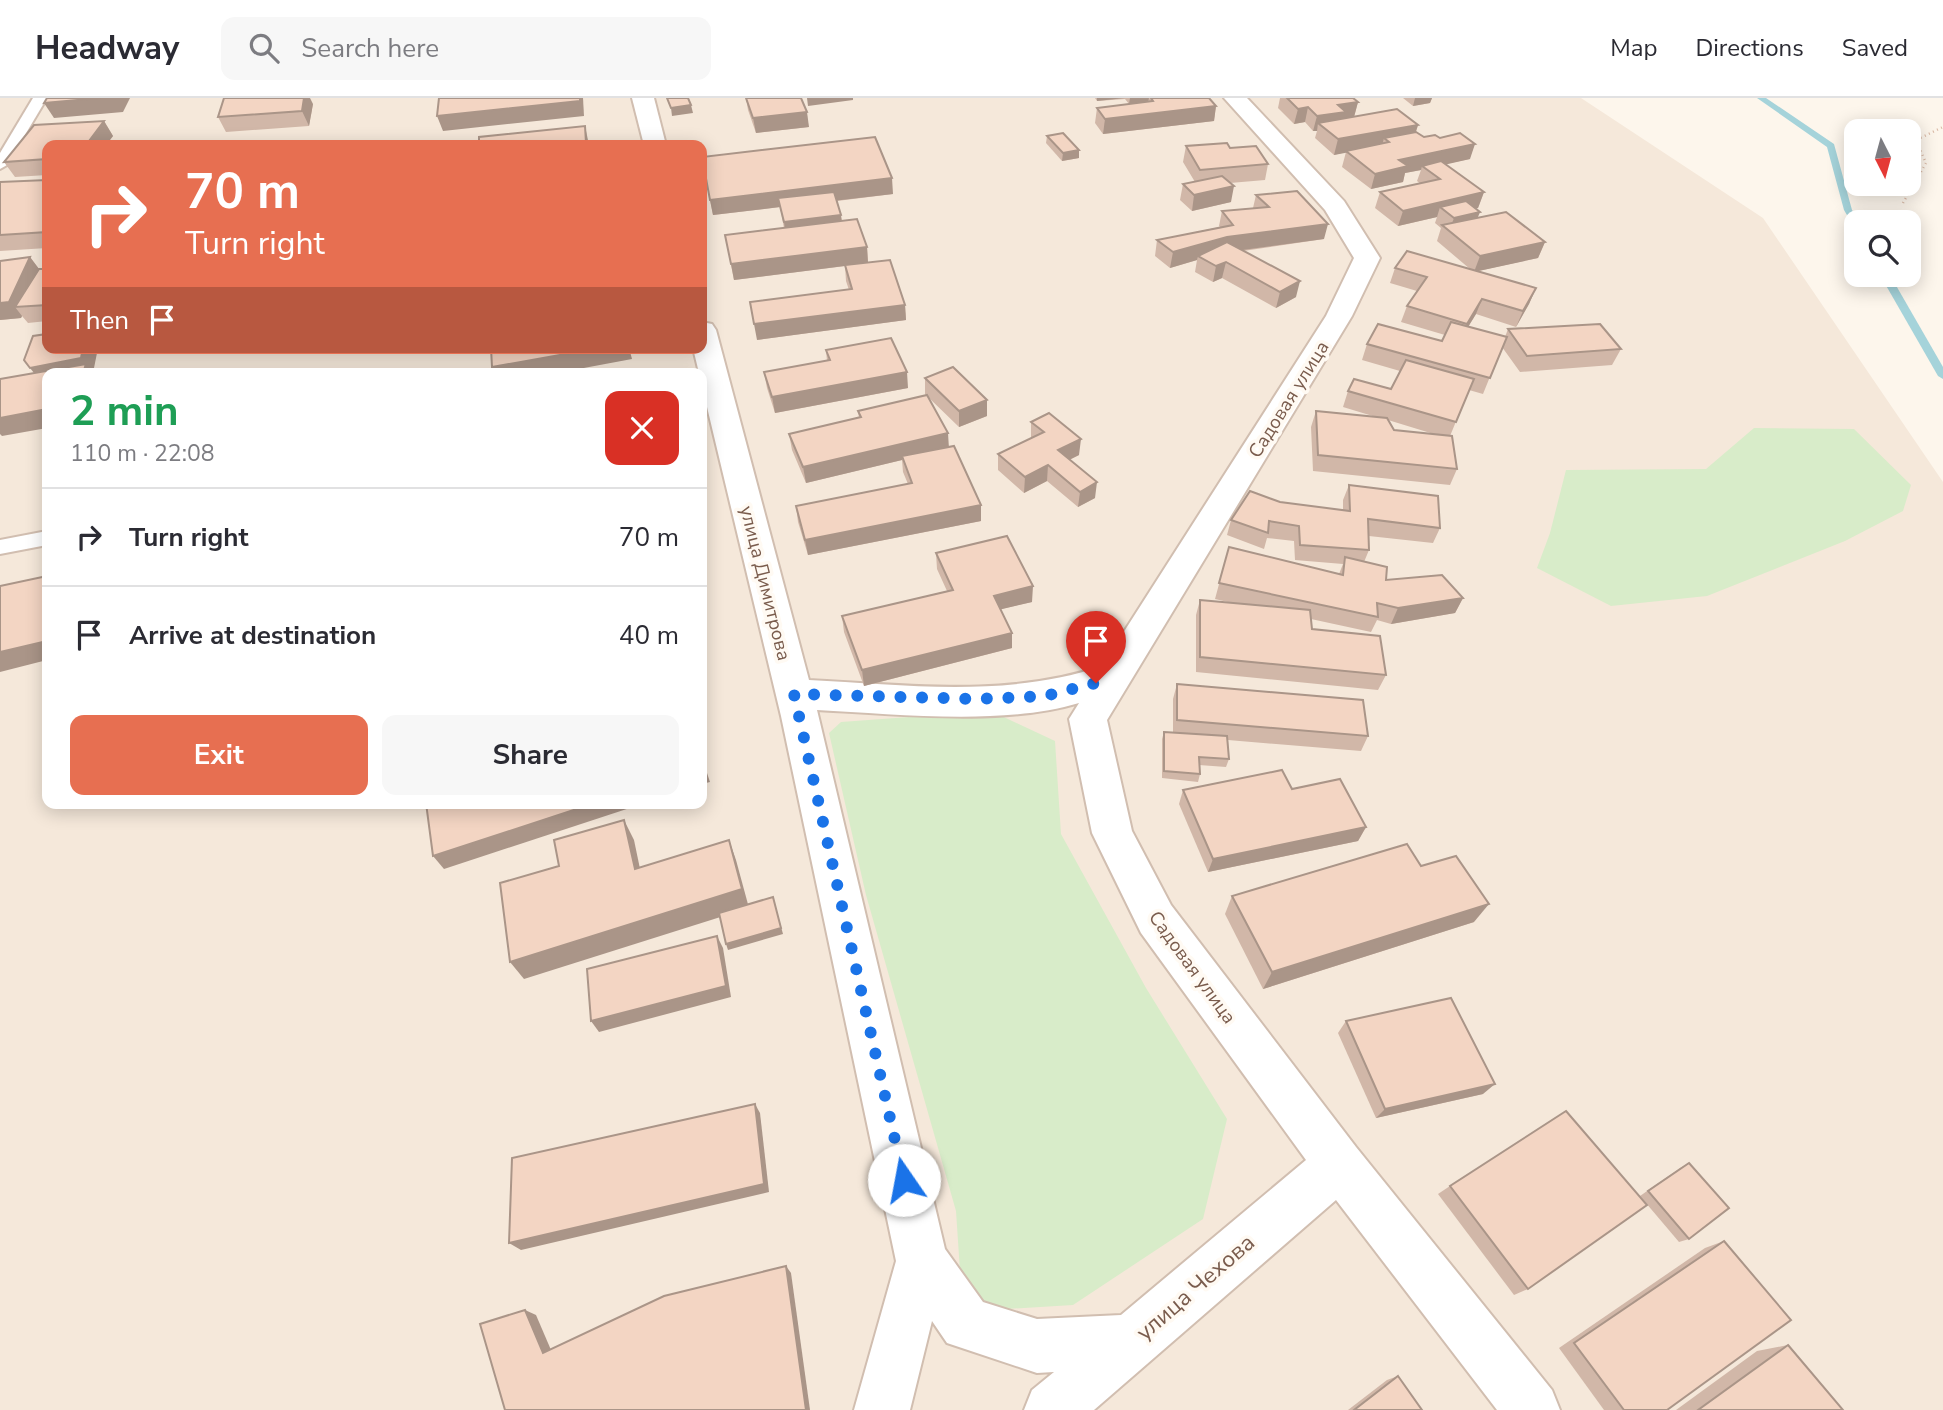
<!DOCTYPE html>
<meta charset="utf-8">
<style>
:root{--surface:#fff;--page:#f7f7f7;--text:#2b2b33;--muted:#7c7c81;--line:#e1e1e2;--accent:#e76f51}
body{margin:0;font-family:"Nunito Sans",sans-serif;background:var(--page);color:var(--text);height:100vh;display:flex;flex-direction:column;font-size:26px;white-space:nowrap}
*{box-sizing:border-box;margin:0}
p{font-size:23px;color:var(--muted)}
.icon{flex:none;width:38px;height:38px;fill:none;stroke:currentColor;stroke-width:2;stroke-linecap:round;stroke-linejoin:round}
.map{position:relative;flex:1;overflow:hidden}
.sheet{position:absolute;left:42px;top:270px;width:665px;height:441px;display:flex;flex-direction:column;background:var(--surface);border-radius:14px;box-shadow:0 4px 18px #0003}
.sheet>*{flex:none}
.banner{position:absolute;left:42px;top:42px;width:665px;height:214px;border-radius:14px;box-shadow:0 4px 18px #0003;background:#e76f51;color:#fff;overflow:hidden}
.needle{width:46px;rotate:174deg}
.fabs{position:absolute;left:1844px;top:21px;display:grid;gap:14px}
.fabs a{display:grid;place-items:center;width:77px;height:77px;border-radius:14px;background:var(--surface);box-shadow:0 4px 18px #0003;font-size:35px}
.pin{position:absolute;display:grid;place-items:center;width:60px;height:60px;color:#fff;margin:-72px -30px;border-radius:50% 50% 50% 0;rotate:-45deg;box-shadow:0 0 7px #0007}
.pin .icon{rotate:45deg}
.me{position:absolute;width:77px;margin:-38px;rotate:348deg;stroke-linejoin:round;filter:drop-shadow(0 0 5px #0008)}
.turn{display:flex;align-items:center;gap:24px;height:147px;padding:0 28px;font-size:32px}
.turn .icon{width:91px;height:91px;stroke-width:2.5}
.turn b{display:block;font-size:49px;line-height:60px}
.then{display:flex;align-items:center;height:66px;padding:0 28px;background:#0003;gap:14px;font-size:26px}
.round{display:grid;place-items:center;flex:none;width:74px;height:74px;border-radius:14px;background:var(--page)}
.overview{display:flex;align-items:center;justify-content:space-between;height:119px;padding:0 28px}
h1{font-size:42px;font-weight:700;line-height:52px;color:#1e9e55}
.cta{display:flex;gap:14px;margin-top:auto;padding:14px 28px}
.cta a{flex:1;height:80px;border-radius:14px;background:var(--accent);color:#fff;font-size:28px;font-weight:700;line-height:80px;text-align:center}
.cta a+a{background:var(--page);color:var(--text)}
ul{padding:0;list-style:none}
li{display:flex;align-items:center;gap:21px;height:98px;padding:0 28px;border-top:2px solid var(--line)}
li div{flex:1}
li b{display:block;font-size:26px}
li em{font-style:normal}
header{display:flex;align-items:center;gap:42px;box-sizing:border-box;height:98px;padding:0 35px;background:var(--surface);border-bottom:2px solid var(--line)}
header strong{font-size:33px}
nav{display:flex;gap:38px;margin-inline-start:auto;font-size:24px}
.search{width:490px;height:63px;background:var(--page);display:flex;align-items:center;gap:18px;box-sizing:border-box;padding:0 24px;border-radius:14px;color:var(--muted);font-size:26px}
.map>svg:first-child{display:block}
.residential{fill:#f5e8da;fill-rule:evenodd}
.green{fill:#d8ecc9}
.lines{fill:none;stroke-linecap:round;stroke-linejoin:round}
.stream{fill:#a5d3da;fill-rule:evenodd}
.service-casing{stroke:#d1beb0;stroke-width:4}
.minor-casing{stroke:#d1beb0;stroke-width:4}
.path{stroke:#d9b8a5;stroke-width:2.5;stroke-dasharray:1 3.5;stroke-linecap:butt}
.service{fill:#fff;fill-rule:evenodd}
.minor{fill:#fff;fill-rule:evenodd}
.wall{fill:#d1b7a8;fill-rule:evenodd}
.shaded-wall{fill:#aa9588}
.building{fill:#f3d5c3;stroke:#aa9588;stroke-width:2}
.route{stroke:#1a73e8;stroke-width:12;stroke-dasharray:0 21.6}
.labels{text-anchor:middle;stroke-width:7;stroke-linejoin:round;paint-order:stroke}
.street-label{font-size:19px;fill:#7a5c4d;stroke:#fffaf3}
.near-street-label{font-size:23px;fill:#7a5c4d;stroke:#fffaf3}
</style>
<header>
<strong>Headway</strong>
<div class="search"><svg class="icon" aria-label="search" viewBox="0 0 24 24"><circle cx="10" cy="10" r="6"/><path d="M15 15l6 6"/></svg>Search here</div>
<nav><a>Map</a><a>Directions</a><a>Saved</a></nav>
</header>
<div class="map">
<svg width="1943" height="1312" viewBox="0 0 1943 1312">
<rect width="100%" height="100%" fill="#fdf6ec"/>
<path class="residential" d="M0,0H1581L1763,120L1943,384V1312H0ZM47,47H702V250H47ZM47,275H702V705H47Z"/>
<g class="green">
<polygon points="1754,330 1854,331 1911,387 1903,413 1845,443 1707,498 1611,508 1537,470 1550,435 1566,372 1706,371"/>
<polygon points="991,613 1055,643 1061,736 1146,890 1227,1021 1203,1121 1073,1207 989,1212 971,1197 960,1173 956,1113 866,797 829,635 841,624"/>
</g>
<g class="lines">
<g class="stream">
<polygon points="1757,0 1766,0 1834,46 1852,112 1860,124 1857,124 1857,130 1854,129 1844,112 1827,49"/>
<polygon points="1880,177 1890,177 1943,269 1943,281 1938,278"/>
</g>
<defs>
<g id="service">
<polygon points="33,0 47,0 7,67 0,71 0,55"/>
<polygon points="47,433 47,447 0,456 0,442"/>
</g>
<g id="minor">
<polygon points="632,0 654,0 666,47 644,47"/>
<path d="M1224,0H1247L1344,103L1380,160L1352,218L1107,622L1132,733L1171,807L1356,1049L1552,1292L1560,1312H1497L1336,1102L1094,1312H1024L1032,1292L1054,1274L1037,1275L947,1245L932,1223L910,1312H854L896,1163L781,618L702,288V275H699L693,250H702V224L712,226L716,232L809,582C906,587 1009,600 1102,568L1326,218L1354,160L1325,112ZM1079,605L1069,621L1092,735L1141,835L1306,1062L1121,1217L1037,1221L983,1204L945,1151L817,612C896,616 1003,628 1079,605Z"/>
</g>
</defs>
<use href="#service" class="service-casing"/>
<use href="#minor" class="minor-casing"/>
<polyline class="path" points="1903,105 1926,65 1916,42 1943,29"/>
<use href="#service" class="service"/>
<use href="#minor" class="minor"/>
</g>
<g class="wall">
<polygon points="746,0 809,29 756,35 748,12"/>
<polygon points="1095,0 1209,0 1216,8 1214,23 1103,36 1095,25 1097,10 1129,6 1125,1 1097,3"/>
<path d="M1280,0H1353L1358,4L1354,19L1418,27L1416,34L1424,39L1470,61L1445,66L1484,94L1478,110H1476L1478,120L1545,144L1538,160L1478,173L1536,190L1529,206L1516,229L1476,216L1468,229L1505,239L1508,231L1621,251L1612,267L1520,274L1502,249L1483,296L1469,292L1450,338L1457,371L1450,387L1313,373L1311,329L1316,313L1376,319L1343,309L1348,293L1391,291L1400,273L1362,262L1367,246L1442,243L1445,237L1401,224L1407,208L1417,193L1390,185L1395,170L1470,171L1437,143L1441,130L1435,125L1437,119L1398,128L1375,110L1380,94L1421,86L1417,83L1421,72L1405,75L1403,84L1371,91L1342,69L1346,54L1334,57L1315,40L1317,33H1313L1305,24L1294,26L1278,10ZM1388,322L1437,337L1394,332Z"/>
<polygon points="1403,0 1432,0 1430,5 1413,8"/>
<polygon points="313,6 309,28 226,34 218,19"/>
<polygon points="104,23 113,38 106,47 47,47 47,77 15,79 4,64"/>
<polygon points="1047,38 1079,60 1062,63 1046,45"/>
<polygon points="1186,48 1230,50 1268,66 1265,82 1230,85 1231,104 1192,113 1180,102 1183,86 1195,84 1183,64"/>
<polygon points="702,63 893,96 837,103 842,123 867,149 868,164 905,207 906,222 757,242 849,192 846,183 845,168 734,182 725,137 784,130 780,109 713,117"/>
<polygon points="47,82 47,150 0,153 0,84"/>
<polygon points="1256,97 1324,141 1243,153 1296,199 1276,210 1222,180 1213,184 1195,174 1197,162 1170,170 1155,158 1157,142 1220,129 1219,128 1222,113 1253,110"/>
<polygon points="30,159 39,171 47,171 47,223 28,225 22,218 21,220 0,222"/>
<polygon points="826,252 908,290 775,315 767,290 764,274 827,263"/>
<polygon points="925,280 987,302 987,318 959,329 927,298 949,349 981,407 981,423 808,457 798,424 796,408 908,386 903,374 902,362 806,385 792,352 789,336 859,320 858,313 926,297 925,296"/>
<polygon points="1031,324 1079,357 1069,362 1095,400 1078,409 1047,383 1024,395 998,372 998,356 1031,340"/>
<polygon points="1349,387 1440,430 1433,445 1369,438 1369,452 1364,464 1386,482 1463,500 1455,515 1391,526 1377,522 1371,534 1311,521 1312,531 1386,577 1378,592 1196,574 1196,517 1200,502 1232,505 1215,501 1229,449 1339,476 1343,466 1295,462 1294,443 1267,440 1264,451 1227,437 1231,422 1280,404 1343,412 1343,402"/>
<polygon points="936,455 1032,504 1001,511 1012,550 864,588 844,534 842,518 947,493 937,471"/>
<polygon points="1177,586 1368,638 1361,653 1228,642 1229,661 1226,669 1199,667 1200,676 1198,684 1162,680 1162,641 1164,634 1173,635 1173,601"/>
<polygon points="1292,691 1366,729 1358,743 1208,774 1179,706 1183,692"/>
<polygon points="1421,768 1474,824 1263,891 1225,816 1232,798"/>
<polygon points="1346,923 1483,996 1376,1020 1338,935"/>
<polygon points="1689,1065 1689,1141 1679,1144 1640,1098 1680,1070"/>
<polygon points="1450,1088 1528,1191 1514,1197 1438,1096"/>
<polygon points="1724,1143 1667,1312 1604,1312 1559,1250 1705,1150"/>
<polygon points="1788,1247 1843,1312 1676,1312 1757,1253"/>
<polygon points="1398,1278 1422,1312 1348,1312 1387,1282"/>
</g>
<g class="shaded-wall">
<polygon points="100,0 130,0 123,14 54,20 44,5"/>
<polygon points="304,0 310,0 313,6 309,28 302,13"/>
<polygon points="580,0 583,0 584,18 443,33 437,18"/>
<polygon points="807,0 853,0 853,2 808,8"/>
<polygon points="1097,0 1125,0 1097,3"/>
<polygon points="1130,0 1149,0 1148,4 1129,6"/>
<polygon points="1415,0 1432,0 1430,5 1413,8"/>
<polygon points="1358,4 1354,19 1318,25 1317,33 1313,33 1317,18 1338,7"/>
<polygon points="691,7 693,15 672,18 671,10"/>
<polygon points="1216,8 1214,23 1103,36 1105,21"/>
<polygon points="1308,9 1305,24 1294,26 1298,11"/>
<polygon points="807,14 809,29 756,35 753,20"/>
<polygon points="104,23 113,38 106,47 86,47"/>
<polygon points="1418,27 1413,42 1389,44 1384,40 1382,48 1334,57 1338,41"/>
<polygon points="585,28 589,47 566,47"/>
<polygon points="1475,46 1470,61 1426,71 1422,68 1421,72 1405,75 1403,84 1371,91 1375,76 1399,62"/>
<polygon points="1079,52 1079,60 1062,63 1063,55"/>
<polygon points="892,80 893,96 781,109 778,100 780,109 713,117 710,102"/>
<polygon points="1234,88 1231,104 1192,113 1194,97"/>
<polygon points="1484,94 1478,110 1450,116 1440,109 1437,119 1398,128 1403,113"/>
<polygon points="1480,114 1474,129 1449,133 1454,120"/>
<polygon points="841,117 843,133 786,140 784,124"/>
<polygon points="1328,126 1324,141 1198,158 1197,162 1170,170 1173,154 1227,139"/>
<polygon points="1545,144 1538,160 1474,174 1480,158"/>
<polygon points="867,149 868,165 734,182 731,166"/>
<polygon points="30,159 42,175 15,209 22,218 21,220 0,222 0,205"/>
<polygon points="1226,164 1222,180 1213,184 1216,168"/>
<polygon points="1300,183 1296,199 1276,210 1280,194"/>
<polygon points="1536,190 1529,206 1516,229 1523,213"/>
<polygon points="1482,201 1476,216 1460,242 1467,226"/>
<polygon points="905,207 906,222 757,242 754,226"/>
<polygon points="83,250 98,250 93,275 47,275 43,286 30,270"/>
<polygon points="599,250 629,250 632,261 557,275 495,275 492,269"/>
<polygon points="907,274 908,290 775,315 772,299"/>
<polygon points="987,302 987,318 959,329 959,313"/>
<polygon points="47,311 47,330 2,338 0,336 0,320"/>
<polygon points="948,335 949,351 902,358 902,362 806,385 803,369"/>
<polygon points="1081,341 1079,357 1057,368 1058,352"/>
<polygon points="1048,367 1047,383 1024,395 1025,379"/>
<polygon points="1097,384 1095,400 1078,409 1080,394"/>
<polygon points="981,407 981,423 808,457 805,442"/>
<polygon points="1033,488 1032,504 994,513 994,498"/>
<polygon points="1463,500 1455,515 1391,526 1398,510"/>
<polygon points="1012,535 1012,550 864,588 862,572"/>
<polygon points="47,543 47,562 0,574 0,554"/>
<polygon points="702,660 710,684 702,686"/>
<polygon points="595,705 645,705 444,771 433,758"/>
<polygon points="624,722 634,742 644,790 635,771"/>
<polygon points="1366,729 1358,743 1208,774 1213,761"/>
<polygon points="729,742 736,762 749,810 524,881 510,864"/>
<polygon points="773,799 783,836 728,852 726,846"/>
<polygon points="1489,806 1474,824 1263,891 1272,874"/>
<polygon points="717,838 723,850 731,899 599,934 591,923"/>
<polygon points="1495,986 1483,996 1376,1020 1385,1011"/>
<polygon points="755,1006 760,1015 769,1094 521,1152 509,1145"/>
<polygon points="786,1168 791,1175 810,1312 806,1312"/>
<polygon points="525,1212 536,1217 554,1259 543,1255"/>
</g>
<g class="building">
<polygon points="47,0 100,0 44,5"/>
<polygon points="224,0 304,0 302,13 218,19"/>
<polygon points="439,0 580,0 580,3 437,18"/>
<polygon points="667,0 688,0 691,7 671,10"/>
<polygon points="746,0 801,0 807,14 753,20"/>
<polygon points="1151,0 1209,0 1216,8 1105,21 1097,10 1153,3"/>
<polygon points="1287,0 1353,0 1358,4 1338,7 1346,14 1317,18 1308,9 1298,11"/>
<polygon points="1397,11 1418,27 1338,41 1318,25"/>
<polygon points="104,23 86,47 47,47 47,61 4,64 34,27"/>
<polygon points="585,28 586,45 566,47 479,47 479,39"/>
<polygon points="1416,34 1424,39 1435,37 1440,40 1460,35 1475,46 1399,62 1408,68 1375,76 1346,53 1389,44 1384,40"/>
<polygon points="1063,35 1079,52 1063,55 1047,38"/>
<polygon points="875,39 892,80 710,102 702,59"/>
<polygon points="1227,45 1230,50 1256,48 1268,66 1200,72 1186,48"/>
<polygon points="1441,63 1484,94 1403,113 1380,94 1440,81 1422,68"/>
<polygon points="1222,78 1234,88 1194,97 1183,86"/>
<polygon points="47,82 47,134 0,137 0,84"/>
<polygon points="1297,93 1328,126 1227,139 1173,154 1157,142 1233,127 1222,113 1269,109 1256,97"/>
<polygon points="834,94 841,117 784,124 778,100"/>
<polygon points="1466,103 1480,114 1454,120 1440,109"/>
<polygon points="1506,114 1545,144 1480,158 1442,127"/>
<polygon points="857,121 867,149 731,166 725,137"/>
<polygon points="1227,144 1300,183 1280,194 1226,164 1216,168 1198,158"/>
<polygon points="1407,153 1536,190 1523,213 1482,201 1467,226 1407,208 1427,179 1395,170"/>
<polygon points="30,159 9,204 0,205 0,163"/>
<polygon points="890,162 905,207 754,226 750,204 852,191 845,167"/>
<polygon points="39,171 47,171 47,207 15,209"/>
<polygon points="1451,224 1507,239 1490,280 1367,246 1378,226 1442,243"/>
<polygon points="1600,226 1621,251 1527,258 1508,231"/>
<polygon points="47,236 47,250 83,250 81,260 30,270 24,262 33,238"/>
<polygon points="891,240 907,274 772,299 764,274 830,262 826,252"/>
<polygon points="491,250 599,250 492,269"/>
<polygon points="1406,262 1474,281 1456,324 1348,293 1354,281 1391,291"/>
<polygon points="86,266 83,275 47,275 47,311 0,320 0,281"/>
<polygon points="953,269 987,302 959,313 925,280"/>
<polygon points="927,297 948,335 803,369 789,336 861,319 858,313"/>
<polygon points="1316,313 1387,320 1394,332 1452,338 1457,371 1318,357"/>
<polygon points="1049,315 1081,341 1058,352 1097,384 1080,394 1048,367 1025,379 998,356 1044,334 1031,324"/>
<polygon points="954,348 981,407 805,442 796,408 912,385 902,358"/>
<polygon points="1349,387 1438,398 1440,430 1368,421 1369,452 1300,447 1299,428 1269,423 1268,435 1231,422 1250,393 1280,404 1350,413"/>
<polygon points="1007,438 1033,488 994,498 1012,535 862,572 842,518 953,492 936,455"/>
<polygon points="1229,449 1343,477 1345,459 1387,469 1386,482 1442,477 1463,500 1398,510 1377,505 1378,519 1219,485"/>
<polygon points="47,478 47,543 0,554 0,488"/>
<polygon points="1200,502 1310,512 1312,531 1380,538 1386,577 1200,559"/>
<polygon points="1177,586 1363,602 1368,638 1177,622"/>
<polygon points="1164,634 1227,638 1229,661 1199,659 1200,676 1164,673"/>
<polygon points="1282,672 1292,691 1340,681 1366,729 1213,761 1183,692"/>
<polygon points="426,705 595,705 433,758"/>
<polygon points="624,722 635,771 729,742 742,791 510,864 500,785 559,768 554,742"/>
<polygon points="1407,746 1421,768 1456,758 1489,806 1272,874 1232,798"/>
<polygon points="773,799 781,830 726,846 719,815"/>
<polygon points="717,838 726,888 591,923 587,871"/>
<polygon points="1451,900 1495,986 1385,1011 1346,923"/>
<polygon points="755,1006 764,1086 509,1145 512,1060"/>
<polygon points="1566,1013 1647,1107 1528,1191 1450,1088"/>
<polygon points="1689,1065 1729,1110 1689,1141 1648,1093"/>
<polygon points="1724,1143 1791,1222 1667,1312 1624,1312 1574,1245"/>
<polygon points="786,1168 806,1312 505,1312 480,1226 525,1212 543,1255 664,1198"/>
<polygon points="1788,1247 1843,1312 1698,1312"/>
<polygon points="1398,1278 1422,1312 1354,1312"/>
</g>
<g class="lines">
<polyline class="route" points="904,1082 794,596 978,601 1045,598 1096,585"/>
</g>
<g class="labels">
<g class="street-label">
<text transform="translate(1288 301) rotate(-58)" y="7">Садовая улица</text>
<text transform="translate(766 485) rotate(76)" y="7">улица Димитрова</text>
<text transform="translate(1193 869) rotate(54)" y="7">Садовая улица</text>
</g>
<g class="near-street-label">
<text transform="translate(1195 1189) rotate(-41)" y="8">улица Чехова</text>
</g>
</g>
</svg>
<div class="fabs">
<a><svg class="needle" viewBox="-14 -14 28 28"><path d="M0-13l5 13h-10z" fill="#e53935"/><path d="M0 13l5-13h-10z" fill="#7c7c81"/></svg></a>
<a><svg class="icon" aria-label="search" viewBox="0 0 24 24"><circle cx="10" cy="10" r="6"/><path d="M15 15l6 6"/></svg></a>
</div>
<div class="pin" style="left:1096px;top:585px;background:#d93025"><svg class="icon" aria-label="arrive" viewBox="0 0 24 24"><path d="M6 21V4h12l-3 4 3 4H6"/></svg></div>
<svg class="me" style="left:904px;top:1082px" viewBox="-20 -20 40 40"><circle r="19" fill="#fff"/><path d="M0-13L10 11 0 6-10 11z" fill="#1a73e8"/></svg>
<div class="banner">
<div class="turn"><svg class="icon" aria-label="right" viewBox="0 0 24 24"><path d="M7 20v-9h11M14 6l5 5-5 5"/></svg><div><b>70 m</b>Turn right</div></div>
<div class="then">Then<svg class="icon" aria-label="arrive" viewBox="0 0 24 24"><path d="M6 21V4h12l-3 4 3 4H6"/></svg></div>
</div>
<section class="sheet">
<div class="overview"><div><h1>2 min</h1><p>110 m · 22:08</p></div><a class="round" style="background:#d93025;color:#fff"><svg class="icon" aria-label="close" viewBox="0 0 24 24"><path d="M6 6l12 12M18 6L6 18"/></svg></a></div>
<ul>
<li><svg class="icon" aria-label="right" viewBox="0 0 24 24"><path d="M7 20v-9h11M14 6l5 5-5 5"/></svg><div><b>Turn right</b></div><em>70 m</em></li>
<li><svg class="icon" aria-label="arrive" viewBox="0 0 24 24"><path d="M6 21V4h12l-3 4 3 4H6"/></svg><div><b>Arrive at destination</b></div><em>40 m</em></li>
</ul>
<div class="cta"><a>Exit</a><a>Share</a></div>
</section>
</div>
